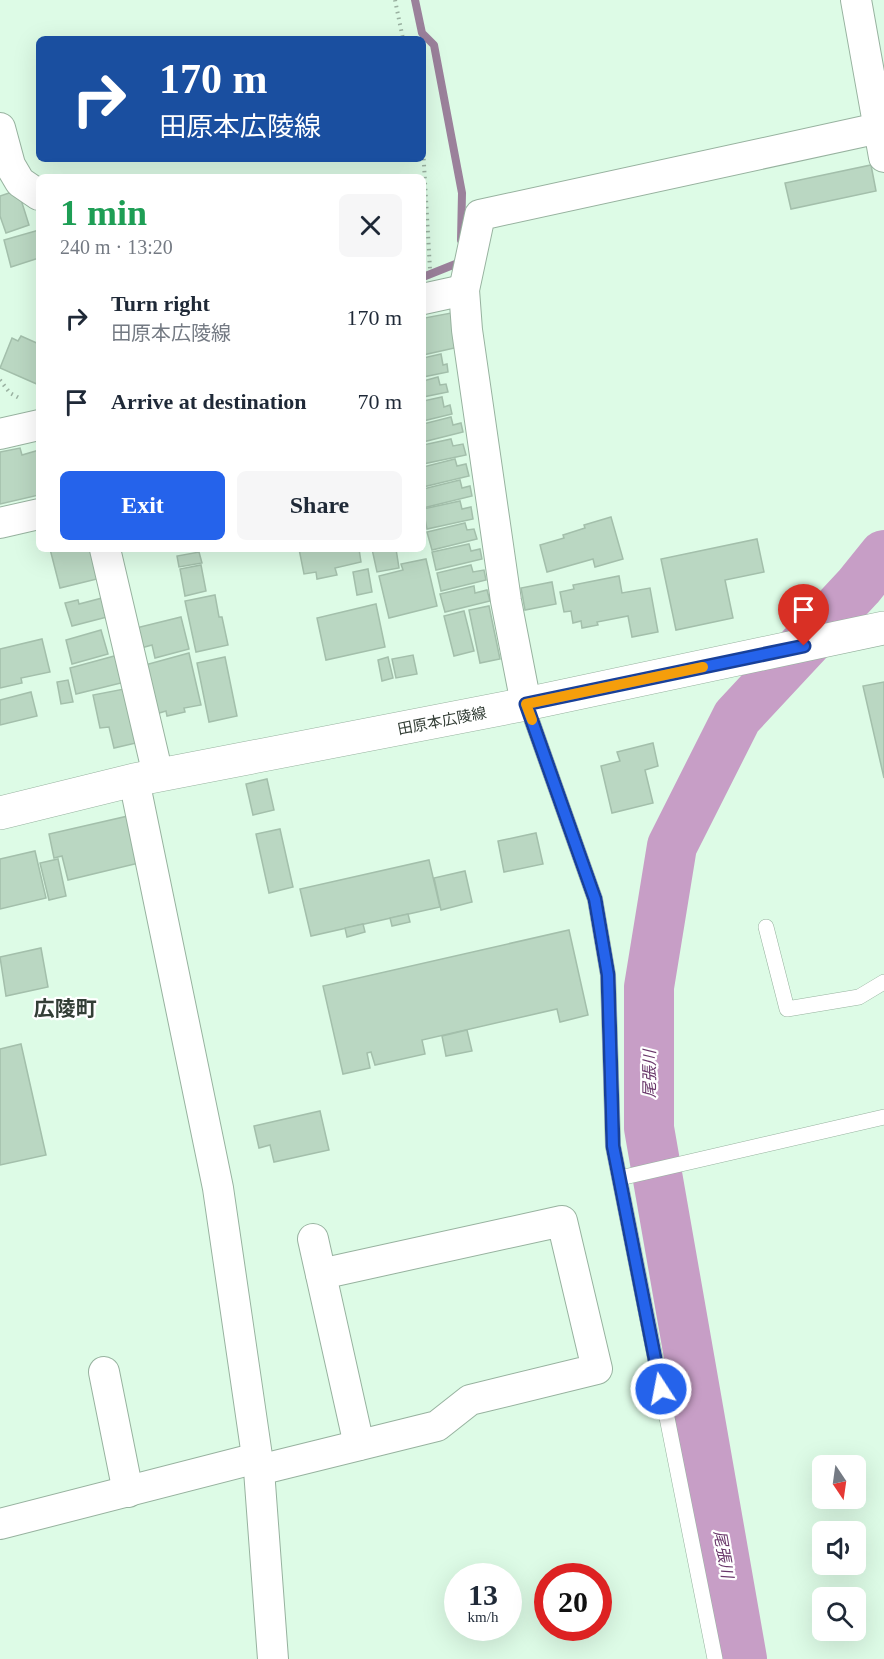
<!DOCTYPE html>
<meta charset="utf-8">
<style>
:root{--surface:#fff;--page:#f6f6f7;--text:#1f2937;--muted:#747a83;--accent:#2563eb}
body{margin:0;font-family:"Times New Roman","Noto Sans JP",serif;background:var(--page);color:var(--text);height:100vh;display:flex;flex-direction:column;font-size:22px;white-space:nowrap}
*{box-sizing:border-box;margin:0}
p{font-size:20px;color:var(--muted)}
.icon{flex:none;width:33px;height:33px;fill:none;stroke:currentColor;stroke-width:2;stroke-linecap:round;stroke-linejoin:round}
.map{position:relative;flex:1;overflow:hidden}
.details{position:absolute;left:36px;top:174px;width:390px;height:378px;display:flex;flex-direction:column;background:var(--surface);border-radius:9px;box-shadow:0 6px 24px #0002}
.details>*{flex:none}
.banner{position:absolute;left:36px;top:36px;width:390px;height:126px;border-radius:9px;box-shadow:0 6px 24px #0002;background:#1a4fa0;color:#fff;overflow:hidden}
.needle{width:39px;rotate:167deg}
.tools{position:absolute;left:812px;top:1455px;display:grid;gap:12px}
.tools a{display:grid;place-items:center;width:54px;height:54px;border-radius:9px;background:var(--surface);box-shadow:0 6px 24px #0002;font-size:30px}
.speed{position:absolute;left:444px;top:1563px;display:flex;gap:12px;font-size:30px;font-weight:700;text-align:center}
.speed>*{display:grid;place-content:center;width:78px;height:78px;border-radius:50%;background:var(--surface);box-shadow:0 6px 24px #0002;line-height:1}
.speed small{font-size:15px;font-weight:400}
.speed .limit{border:9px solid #d22;background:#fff;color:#111}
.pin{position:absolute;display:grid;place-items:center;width:51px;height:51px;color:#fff;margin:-62px -26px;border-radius:50% 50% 50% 0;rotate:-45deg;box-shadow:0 0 6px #0007}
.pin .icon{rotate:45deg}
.me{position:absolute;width:66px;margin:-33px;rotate:349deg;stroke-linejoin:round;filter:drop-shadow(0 0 4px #0008)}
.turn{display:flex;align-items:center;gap:21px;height:126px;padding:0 24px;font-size:27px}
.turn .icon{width:78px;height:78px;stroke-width:2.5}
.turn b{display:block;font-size:42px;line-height:51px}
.round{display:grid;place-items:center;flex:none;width:63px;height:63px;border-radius:9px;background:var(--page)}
.overview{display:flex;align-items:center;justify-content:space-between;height:102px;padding:0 24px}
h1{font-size:36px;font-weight:800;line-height:45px;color:#1e9e55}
.primary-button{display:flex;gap:12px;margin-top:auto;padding:12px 24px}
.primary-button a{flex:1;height:69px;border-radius:9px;background:var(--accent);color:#fff;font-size:24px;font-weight:800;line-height:69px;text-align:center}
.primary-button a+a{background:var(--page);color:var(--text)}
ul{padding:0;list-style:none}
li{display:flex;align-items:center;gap:18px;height:84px;padding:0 24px}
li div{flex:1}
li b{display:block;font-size:22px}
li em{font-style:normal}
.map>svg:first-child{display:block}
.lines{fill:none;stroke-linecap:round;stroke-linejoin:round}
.stream{stroke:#9b819b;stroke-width:8}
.river{stroke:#c79ec6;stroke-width:50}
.building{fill:#bad7c2;stroke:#a3bfab;stroke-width:1.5}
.lane-casing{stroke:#97b29f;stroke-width:16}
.street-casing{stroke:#97b29f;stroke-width:32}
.secondary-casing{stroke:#97b29f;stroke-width:34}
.path{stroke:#9ab1a1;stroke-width:4;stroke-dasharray:1.5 4.5;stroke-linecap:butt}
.lane{stroke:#fff;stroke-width:15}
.street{stroke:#fff;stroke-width:30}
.secondary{stroke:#fff;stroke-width:33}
.route-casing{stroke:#184099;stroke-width:15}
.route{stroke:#2563eb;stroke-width:10}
.slow{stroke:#f59e0b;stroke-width:10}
.labels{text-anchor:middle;stroke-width:4.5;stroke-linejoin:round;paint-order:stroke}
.street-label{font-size:15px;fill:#333e36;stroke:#fff}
.water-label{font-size:16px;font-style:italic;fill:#69376a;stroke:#fff}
.district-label{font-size:21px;font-weight:bold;fill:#333e36;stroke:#fff}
</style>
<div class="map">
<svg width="884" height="1659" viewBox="0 0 884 1659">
<rect width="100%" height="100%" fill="#ddfbe6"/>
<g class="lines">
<g class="stream">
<polyline points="415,0 422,33 434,45 462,193 461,240"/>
<polyline points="423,277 458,263 459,259"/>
<polyline points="859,586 884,581"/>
</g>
<polyline class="river" points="742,1659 649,1128 649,987 672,846 737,717 859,586 884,555"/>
</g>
<g class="building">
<polygon points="871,165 876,191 791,209 785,183"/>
<polygon points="18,190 29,225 6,233 0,216 0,196"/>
<polygon points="39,230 39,258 11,267 4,240"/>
<polygon points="451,313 459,347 423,355 423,314 425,318"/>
<polygon points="21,336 39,344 39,385 0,368 12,338 18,341"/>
<polygon points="441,354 443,365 447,364 448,372 423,377 423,358"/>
<polygon points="438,377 440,385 446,384 448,392 423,397 423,381"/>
<polygon points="442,397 444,407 450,405 452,414 423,421 423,401"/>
<polygon points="451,417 453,425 461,423 463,432 423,442 423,424"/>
<polygon points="451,439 453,446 463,444 466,455 423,464 423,445"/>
<polygon points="20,448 22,455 39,450 39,495 0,504 0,452"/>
<polygon points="455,459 457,466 466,464 469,476 423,487 423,467"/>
<polygon points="460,480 462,488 470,486 472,496 423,508 423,489"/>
<polygon points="460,501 462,509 471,507 473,519 427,529 423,509"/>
<polygon points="611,517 623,559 595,567 593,559 547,572 540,545 564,538 563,535 585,528 584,525"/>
<polygon points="465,523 467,530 474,529 477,539 432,550 427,532"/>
<polygon points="757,539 764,572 725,580 733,618 676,630 661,559"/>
<polygon points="469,544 471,551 480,549 482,559 436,570 432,552"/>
<polygon points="50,549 94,549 101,578 60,588"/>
<polygon points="299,549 359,549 361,562 335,568 337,575 317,579 316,572 304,574"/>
<polygon points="372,549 396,549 399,568 377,572"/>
<polygon points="199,552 202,563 179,567 177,556"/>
<polygon points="426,559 437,606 389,618 379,576 403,570 401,564"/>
<polygon points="201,565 206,591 185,596 180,569"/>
<polygon points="471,565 473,572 484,570 486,580 441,591 437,573"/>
<polygon points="368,569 372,592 357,595 353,572"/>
<polygon points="619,576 622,593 650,588 658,632 632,637 628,616 597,622 598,625 582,628 581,621 573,623 571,611 564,612 560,592 574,589 573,585"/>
<polygon points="552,582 556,604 525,610 521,588"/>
<polygon points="474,586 475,593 487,590 490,601 445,612 440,594"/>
<polygon points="215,595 219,617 222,617 228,645 196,652 185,601"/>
<polygon points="106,597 111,616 72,626 65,603 78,600 79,604"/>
<polygon points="376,604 385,647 326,660 317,618"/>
<polygon points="489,606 500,659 480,663 469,610"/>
<polygon points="464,611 474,651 454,656 444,616"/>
<polygon points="181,617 189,649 155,658 152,645 141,648 136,628"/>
<polygon points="101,630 108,654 72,664 66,640"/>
<polygon points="42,639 50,672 21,678 22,683 0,688 0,649"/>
<polygon points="189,653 201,705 184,708 185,712 167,716 166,711 156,714 145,665"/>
<polygon points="118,655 125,682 76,694 70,668"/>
<polygon points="413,655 417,674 396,678 392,659"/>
<polygon points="225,657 237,716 209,722 197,663"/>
<polygon points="388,657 393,678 382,681 378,660"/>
<polygon points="68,680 73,702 61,704 57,682"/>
<polygon points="884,682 884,778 863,686"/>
<polygon points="124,689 136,743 114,748 109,727 100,728 93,695"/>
<polygon points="31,692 37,716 0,725 0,700"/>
<polygon points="653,743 658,766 645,770 653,803 612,813 601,766 620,761 617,752"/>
<polygon points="267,779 274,810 253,815 246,784"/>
<polygon points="128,816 139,863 68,880 62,856 54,858 49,834"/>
<polygon points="280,829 293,887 269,893 256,834"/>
<polygon points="536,833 543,864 504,872 498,841"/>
<polygon points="35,851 46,898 0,909 0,859"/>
<polygon points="58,859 66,896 49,900 40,863"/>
<polygon points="429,860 440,907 311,936 300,889"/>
<polygon points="465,871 472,902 441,910 434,878"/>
<polygon points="408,914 410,922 392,926 390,918"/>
<polygon points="363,924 365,932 347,937 345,928"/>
<polygon points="569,930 588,1015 560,1022 557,1009 422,1040 425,1054 375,1065 371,1052 367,1053 370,1068 343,1074 323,986"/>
<polygon points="41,948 48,987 6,996 0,957"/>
<polygon points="467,1030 472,1051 446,1056 442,1036"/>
<polygon points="21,1044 46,1155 0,1165 0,1049"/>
<polygon points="320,1111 329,1150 274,1162 270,1145 259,1148 254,1126"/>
</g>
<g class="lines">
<defs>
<g id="lane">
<polyline points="526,704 595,899 608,975 613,1146 715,1659"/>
<polyline points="766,927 787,1009 859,997 884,982"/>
<polyline points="620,1178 884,1117"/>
</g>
<g id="street">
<polyline points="856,0 884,157"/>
<polyline points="0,128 10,165 20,182 39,195"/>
<polyline points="423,299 464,290"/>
<polyline points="0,434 39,425"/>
<polyline points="0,523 39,514"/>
<polyline points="105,549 158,775"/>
<polyline points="526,704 506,601 467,330 464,290 480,215 879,128"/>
<polyline points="134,780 218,1188 259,1470 273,1659"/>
<polyline points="313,1239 359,1445"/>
<polyline points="104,1372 128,1492"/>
<polyline points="259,1470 437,1426 470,1400 597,1369 562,1221 321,1274"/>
<polyline points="0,1524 257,1458"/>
</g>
<polyline id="secondary" points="0,813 134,780 526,704 884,628"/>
</defs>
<use href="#lane" class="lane-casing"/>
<use href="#street" class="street-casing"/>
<use href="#secondary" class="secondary-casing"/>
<g class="path">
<polyline points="395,0 403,39"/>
<polyline points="423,147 430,269"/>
<polyline points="423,259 429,258"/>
<polyline points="0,380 10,393 21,399"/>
</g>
<use href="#lane" class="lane"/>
<use href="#street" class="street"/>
<use href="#secondary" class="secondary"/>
</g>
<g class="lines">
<defs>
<polyline id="route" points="661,1389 613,1146 608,975 595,899 526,704 804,646"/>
</defs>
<use href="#route" class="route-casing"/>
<use href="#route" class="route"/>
<polyline class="slow" points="532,720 526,704 703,667"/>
</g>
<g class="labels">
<g class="street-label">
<text transform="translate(442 721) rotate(-11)" y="5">田原本広陵線</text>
</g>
<g class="water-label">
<text transform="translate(649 1074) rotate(-90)" y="6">尾張川</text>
<text transform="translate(724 1554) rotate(80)" y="6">尾張川</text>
</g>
<g class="district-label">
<text x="65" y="1016">広陵町</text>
</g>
</g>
</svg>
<div class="tools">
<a><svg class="needle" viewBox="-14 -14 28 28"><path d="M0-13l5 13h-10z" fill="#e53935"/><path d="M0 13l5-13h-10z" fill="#747a83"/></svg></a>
<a><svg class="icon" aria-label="sound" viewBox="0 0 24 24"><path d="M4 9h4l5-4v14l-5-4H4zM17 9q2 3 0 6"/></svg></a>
<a><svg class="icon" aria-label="search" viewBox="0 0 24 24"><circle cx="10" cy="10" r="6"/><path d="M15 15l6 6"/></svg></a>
</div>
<div class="speed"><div>13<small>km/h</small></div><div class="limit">20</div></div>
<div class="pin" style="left:804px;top:646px;background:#d93025"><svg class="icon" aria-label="arrive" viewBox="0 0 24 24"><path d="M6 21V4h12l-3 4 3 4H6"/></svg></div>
<svg class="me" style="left:661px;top:1389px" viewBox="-20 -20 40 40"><circle r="17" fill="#2563eb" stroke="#fff" stroke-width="3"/><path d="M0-11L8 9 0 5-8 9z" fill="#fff"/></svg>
<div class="banner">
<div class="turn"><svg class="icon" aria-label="right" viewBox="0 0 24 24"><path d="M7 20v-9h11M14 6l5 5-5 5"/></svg><div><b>170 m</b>田原本広陵線</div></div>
</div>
<section class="details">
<div class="overview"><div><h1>1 min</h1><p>240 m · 13:20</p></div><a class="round"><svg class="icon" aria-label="close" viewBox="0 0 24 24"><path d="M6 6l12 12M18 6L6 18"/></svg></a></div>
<ul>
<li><svg class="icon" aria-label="right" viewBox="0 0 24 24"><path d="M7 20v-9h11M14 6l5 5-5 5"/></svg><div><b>Turn right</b><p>田原本広陵線</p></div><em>170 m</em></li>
<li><svg class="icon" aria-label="arrive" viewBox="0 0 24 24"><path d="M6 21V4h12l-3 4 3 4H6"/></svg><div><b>Arrive at destination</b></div><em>70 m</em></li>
</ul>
<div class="primary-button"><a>Exit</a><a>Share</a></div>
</section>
</div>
